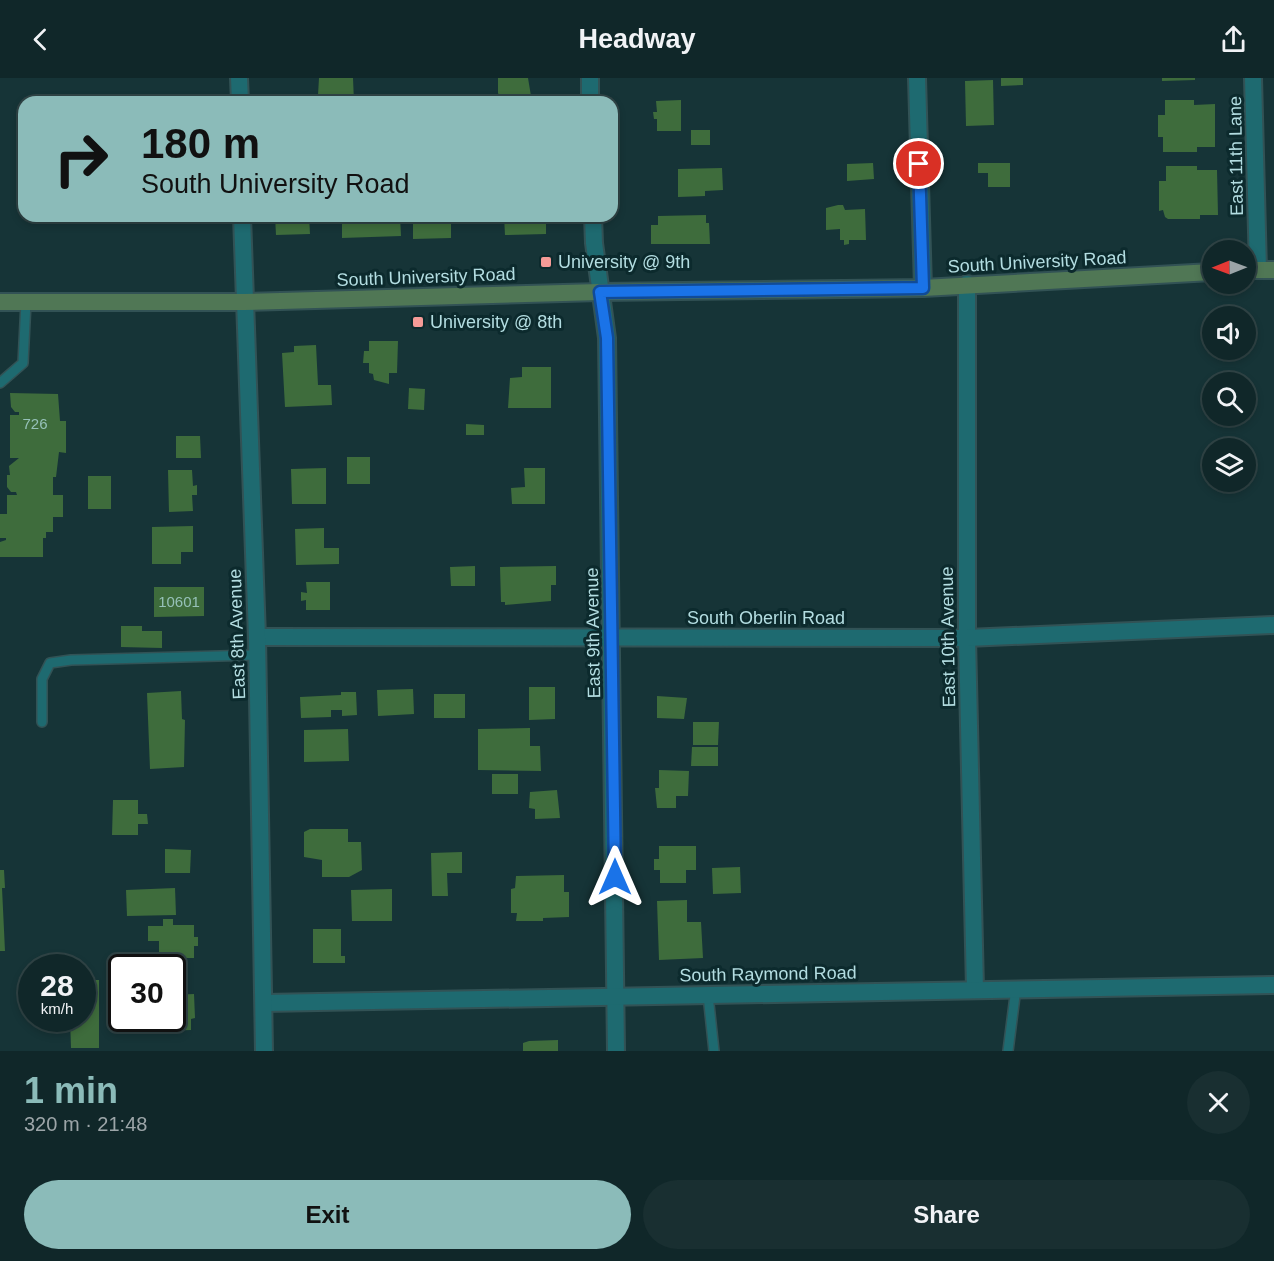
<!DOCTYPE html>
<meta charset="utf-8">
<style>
:root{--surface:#102729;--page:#192f31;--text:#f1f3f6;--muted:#9ca5a8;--line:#304446;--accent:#8bbbb9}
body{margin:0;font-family:Arial,sans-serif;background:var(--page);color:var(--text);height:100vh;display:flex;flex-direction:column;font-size:22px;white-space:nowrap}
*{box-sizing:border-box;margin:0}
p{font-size:20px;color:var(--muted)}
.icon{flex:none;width:33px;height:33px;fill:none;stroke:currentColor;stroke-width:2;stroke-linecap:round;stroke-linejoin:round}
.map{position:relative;height:973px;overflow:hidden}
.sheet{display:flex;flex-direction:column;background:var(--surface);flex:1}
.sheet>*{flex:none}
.top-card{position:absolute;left:18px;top:18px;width:600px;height:126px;border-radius:18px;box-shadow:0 3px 9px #0003,0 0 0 2px var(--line);background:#8bbbb9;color:#111;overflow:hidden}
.needle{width:39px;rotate:269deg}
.buttons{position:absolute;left:1202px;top:162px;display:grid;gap:12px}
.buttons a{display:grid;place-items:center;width:54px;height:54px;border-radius:50%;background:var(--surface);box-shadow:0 3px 9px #0003,0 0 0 2px var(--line);font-size:30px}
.speed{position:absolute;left:18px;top:876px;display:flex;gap:12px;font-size:30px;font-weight:700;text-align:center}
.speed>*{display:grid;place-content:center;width:78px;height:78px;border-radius:50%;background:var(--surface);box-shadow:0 3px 9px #0003,0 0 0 2px var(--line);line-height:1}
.speed small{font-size:15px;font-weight:400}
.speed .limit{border:3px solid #111;border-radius:9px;background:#fff;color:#111}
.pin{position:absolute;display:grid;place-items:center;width:51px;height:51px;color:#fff;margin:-26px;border:3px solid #fff;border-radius:50%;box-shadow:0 2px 6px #0007}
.me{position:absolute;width:66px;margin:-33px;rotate:0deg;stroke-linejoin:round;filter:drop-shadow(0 0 4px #0008)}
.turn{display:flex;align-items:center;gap:21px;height:126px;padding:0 24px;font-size:27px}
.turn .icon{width:78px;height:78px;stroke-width:2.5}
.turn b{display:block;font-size:42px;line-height:51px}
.round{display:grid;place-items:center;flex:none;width:63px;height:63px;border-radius:32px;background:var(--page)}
.summary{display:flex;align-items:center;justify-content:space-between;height:102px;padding:0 24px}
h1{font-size:36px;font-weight:600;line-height:45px;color:var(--accent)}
.primary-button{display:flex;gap:12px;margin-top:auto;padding:12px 24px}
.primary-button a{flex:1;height:69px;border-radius:36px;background:var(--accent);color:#111;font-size:24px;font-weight:600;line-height:69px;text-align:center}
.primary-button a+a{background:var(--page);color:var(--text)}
header{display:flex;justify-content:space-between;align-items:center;height:78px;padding:0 24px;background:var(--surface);font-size:27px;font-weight:600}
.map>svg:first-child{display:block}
.building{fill:#3e6c3c}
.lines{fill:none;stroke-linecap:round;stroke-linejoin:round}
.service-casing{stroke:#325255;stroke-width:12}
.minor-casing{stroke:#325255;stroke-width:20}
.tertiary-casing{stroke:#325255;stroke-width:20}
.secondary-casing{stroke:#325255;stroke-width:20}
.service{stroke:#1e6a70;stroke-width:9}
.minor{stroke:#1e6a70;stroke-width:16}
.tertiary{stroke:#1e6a70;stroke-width:16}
.secondary{stroke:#507755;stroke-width:16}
.route-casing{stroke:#114b97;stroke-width:15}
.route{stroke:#1a73e8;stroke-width:10}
.poi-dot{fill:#f59b97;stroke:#0c2a2d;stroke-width:2}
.labels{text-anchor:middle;stroke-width:6;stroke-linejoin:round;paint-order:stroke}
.number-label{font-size:15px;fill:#96c1b8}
.street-label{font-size:18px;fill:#b3dde1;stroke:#0c2a2d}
.poi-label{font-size:18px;fill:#b3dde1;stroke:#0c2a2d;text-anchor:start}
</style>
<header><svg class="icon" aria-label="back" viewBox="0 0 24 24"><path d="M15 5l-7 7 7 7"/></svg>Headway<svg class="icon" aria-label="share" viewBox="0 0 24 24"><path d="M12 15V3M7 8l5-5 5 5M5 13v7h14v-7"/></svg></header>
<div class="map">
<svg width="1274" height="973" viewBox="0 0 1274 973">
<rect width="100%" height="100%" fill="#163437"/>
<g class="building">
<polygon points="319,0 353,0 354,24 321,24 321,17 318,17"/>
<polygon points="498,0 528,0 532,24 491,24 491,18 500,19 498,15"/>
<polygon points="1001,0 1023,0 1023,7 1001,8"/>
<polygon points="1162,0 1195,0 1195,2 1162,3"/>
<polygon points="993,2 994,47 966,48 965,3"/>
<polygon points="681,22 681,53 657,53 657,41 654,41 653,34 657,34 656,23"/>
<polygon points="1165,22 1194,22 1194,27 1215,26 1215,69 1197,69 1197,74 1163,74 1163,59 1158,59 1158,37 1165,37"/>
<rect x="691" y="52" width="19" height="15"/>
<polygon points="873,85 874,101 847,103 847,86"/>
<polygon points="978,85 1010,85 1010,109 988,109 988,95 978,95"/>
<polygon points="1166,88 1197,88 1197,92 1217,92 1218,137 1200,137 1200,141 1168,141 1165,139 1163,132 1159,133 1159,103 1166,103"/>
<polygon points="722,90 723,112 705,113 705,118 678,119 678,91"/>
<polygon points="838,127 843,127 845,132 865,131 866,162 849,162 849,166 844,167 844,162 840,162 840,151 826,152 826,130"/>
<polygon points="706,137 706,145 709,145 710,166 651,166 651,147 658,147 658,138"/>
<polygon points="275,138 309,138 310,156 276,157"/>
<polygon points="342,138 400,138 401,158 342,160"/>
<polygon points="413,138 451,138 451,160 413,161"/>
<polygon points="504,138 546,138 546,156 505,157"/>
<polygon points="369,263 398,263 397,295 389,295 389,306 374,302 373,296 369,295 369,285 363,285 364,273 369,273"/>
<polygon points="316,267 318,307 331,307 332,327 285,329 282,275 294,274 294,268"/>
<polygon points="522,289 551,289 551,330 508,330 510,300 522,299"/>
<polygon points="409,310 425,311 424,332 408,331"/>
<polygon points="10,315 58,316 60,343 66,343 66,375 59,374 56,399 53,399 53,417 63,417 63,439 53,439 53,454 46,454 46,460 43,460 43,479 0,479 0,464 6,462 6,460 0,460 0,436 7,436 7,417 17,417 16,414 11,414 7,409 7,397 10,397 9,388 19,380 10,380 10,337 19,337 19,334 15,334 11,329"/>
<polygon points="466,346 484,347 484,357 466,357"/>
<polygon points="176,358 200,358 201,380 176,380"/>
<rect x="347" y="379" width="23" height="27"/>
<polygon points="326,390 326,426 292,426 291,391"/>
<polygon points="524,390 545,390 545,426 512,426 511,410 525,409"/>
<polygon points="168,392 192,392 193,408 197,407 197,417 192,417 193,433 169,434"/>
<rect x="88" y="398" width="23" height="33"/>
<polygon points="193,448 193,474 181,474 181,486 152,486 152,449"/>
<polygon points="324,450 324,470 339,470 339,486 296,487 295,451"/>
<polygon points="475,488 475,508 451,508 450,489"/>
<polygon points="556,488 556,507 551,507 551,523 505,527 505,524 501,524 500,489"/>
<polygon points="306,504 330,504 330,532 306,532 306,522 301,523 301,514 307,515"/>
<polygon points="154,509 204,509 204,538 154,539"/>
<polygon points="121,548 142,548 142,553 162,553 162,570 121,569"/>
<polygon points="529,609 555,609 555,641 529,642"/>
<polygon points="413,611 414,636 378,638 377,612"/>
<polygon points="181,613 182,641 185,642 184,689 150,691 147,615"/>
<polygon points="341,614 356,614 357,637 342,638 342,632 331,632 331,639 301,640 300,619 341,617"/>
<rect x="434" y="616" width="31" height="24"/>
<polygon points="657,618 687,620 684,641 657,640"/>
<polygon points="693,644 719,644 718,667 693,667"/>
<polygon points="530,650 530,668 540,668 541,693 478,692 478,651"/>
<polygon points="348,651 349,683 304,684 304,652"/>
<polygon points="692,669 718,669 718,688 691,688"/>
<polygon points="659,692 689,693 688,718 676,718 676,730 657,730 655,710 659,710"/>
<rect x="492" y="696" width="26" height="20"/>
<polygon points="557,712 560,740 535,741 535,731 529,730 530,714"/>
<polygon points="113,722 138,722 138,736 147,736 148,746 138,746 138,757 112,757"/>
<polygon points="310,751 348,751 348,764 361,764 362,792 349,799 322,799 322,782 304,779 304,754"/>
<polygon points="659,768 696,768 696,792 686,792 686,805 660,805 660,792 654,792 654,781 659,781"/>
<polygon points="165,771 191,772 190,795 165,795"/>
<polygon points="462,774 462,795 447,795 448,818 432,818 431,775"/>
<polygon points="740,789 741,815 713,816 712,790"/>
<polygon points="0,792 4,792 5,810 2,810 5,873 0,873"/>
<polygon points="564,797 564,814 569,814 569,839 543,840 543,843 516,843 517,835 511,835 511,811 515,810 516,798"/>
<polygon points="175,810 176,837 127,838 126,812"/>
<polygon points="392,811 392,843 352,843 351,812"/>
<polygon points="687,822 687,844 701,844 703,880 659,882 657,823"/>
<polygon points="163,841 173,841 173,847 194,847 194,859 198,859 198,868 194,868 194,880 174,880 173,888 159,888 159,863 148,863 148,848 163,848"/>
<polygon points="313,851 341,851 341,878 345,878 345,885 313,885"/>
<polygon points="82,902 99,902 99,970 71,970 70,940 82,940"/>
<polygon points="194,916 195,940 191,941 191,952 161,953 161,940 172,940 172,917"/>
<polygon points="558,962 558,973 523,973 523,965 529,963"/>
</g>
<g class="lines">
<defs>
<g id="service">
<polyline points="0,305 23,285 26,224"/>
<polyline points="42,644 42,601 50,585 71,582 257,577"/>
<polyline points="708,917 714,973"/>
<polyline points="1008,973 1016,910"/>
</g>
<g id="minor">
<polyline points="590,0 590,24"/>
<polyline points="917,0 923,210"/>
<polyline points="1253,0 1258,192"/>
<polyline points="593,138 594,165 607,260 616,973"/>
<polyline points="967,206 967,560 975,911"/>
<polyline points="257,559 967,560 1274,547"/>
<polyline points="264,925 1274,907"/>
</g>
<g id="tertiary">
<polyline points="239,0 240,24"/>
<polyline points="242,138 257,559 264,973"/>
</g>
<g id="secondary">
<polyline points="1245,192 1274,192"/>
<polyline points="0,224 244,224 600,214 923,210 1212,194"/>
</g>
</defs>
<use href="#service" class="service-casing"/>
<use href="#minor" class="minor-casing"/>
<use href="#tertiary" class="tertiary-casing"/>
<use href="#secondary" class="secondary-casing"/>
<use href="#service" class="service"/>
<use href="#minor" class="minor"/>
<use href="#tertiary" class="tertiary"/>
<use href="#secondary" class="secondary"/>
</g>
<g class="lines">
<defs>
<polyline id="route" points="615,799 607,260 600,214 923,210 919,86"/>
</defs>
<use href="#route" class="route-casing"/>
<use href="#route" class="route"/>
</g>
<g class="poi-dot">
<rect x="540" y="178" width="12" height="12" rx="3"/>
<rect x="412" y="238" width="12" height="12" rx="3"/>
</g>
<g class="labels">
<g class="number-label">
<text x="35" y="351">726</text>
<text x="179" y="529">10601</text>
</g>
<g class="street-label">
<text transform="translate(1236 78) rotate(-91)" y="6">East 11th Lane</text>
<text transform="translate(1037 184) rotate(-3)" y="6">South University Road</text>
<text transform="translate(426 199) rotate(-2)" y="6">South University Road</text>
<text x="766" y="546">South Oberlin Road</text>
<text transform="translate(593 555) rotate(-91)" y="6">East 9th Avenue</text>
<text transform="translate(237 556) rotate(-92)" y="6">East 8th Avenue</text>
<text transform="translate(948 559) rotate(-91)" y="6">East 10th Avenue</text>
<text transform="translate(768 896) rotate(-1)" y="6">South Raymond Road</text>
</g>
<g class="poi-label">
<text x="558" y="190">University @ 9th</text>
<text x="430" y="250">University @ 8th</text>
</g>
</g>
</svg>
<div class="buttons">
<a><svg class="needle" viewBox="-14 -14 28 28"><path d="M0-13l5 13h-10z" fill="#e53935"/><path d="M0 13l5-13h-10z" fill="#9ca5a8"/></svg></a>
<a><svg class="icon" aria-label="sound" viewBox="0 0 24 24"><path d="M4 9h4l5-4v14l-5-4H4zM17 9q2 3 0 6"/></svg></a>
<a><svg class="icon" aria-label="search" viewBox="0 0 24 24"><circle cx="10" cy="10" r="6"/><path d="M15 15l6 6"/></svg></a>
<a><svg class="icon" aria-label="layers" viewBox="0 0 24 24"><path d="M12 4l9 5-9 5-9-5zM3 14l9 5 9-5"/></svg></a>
</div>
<div class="speed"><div>28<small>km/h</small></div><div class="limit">30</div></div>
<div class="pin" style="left:919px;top:86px;background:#d93025"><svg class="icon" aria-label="arrive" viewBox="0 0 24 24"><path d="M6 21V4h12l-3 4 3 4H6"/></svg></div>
<svg class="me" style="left:615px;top:799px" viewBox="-20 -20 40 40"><path d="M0-17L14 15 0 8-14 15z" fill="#1a73e8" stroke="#fff" stroke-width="4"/></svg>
<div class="top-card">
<div class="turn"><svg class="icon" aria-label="right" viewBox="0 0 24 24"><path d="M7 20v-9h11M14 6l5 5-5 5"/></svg><div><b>180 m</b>South University Road</div></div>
</div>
</div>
<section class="sheet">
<div class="summary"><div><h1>1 min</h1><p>320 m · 21:48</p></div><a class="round"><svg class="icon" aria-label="close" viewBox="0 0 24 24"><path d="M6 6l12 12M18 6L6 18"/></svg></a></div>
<div class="primary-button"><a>Exit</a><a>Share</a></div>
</section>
